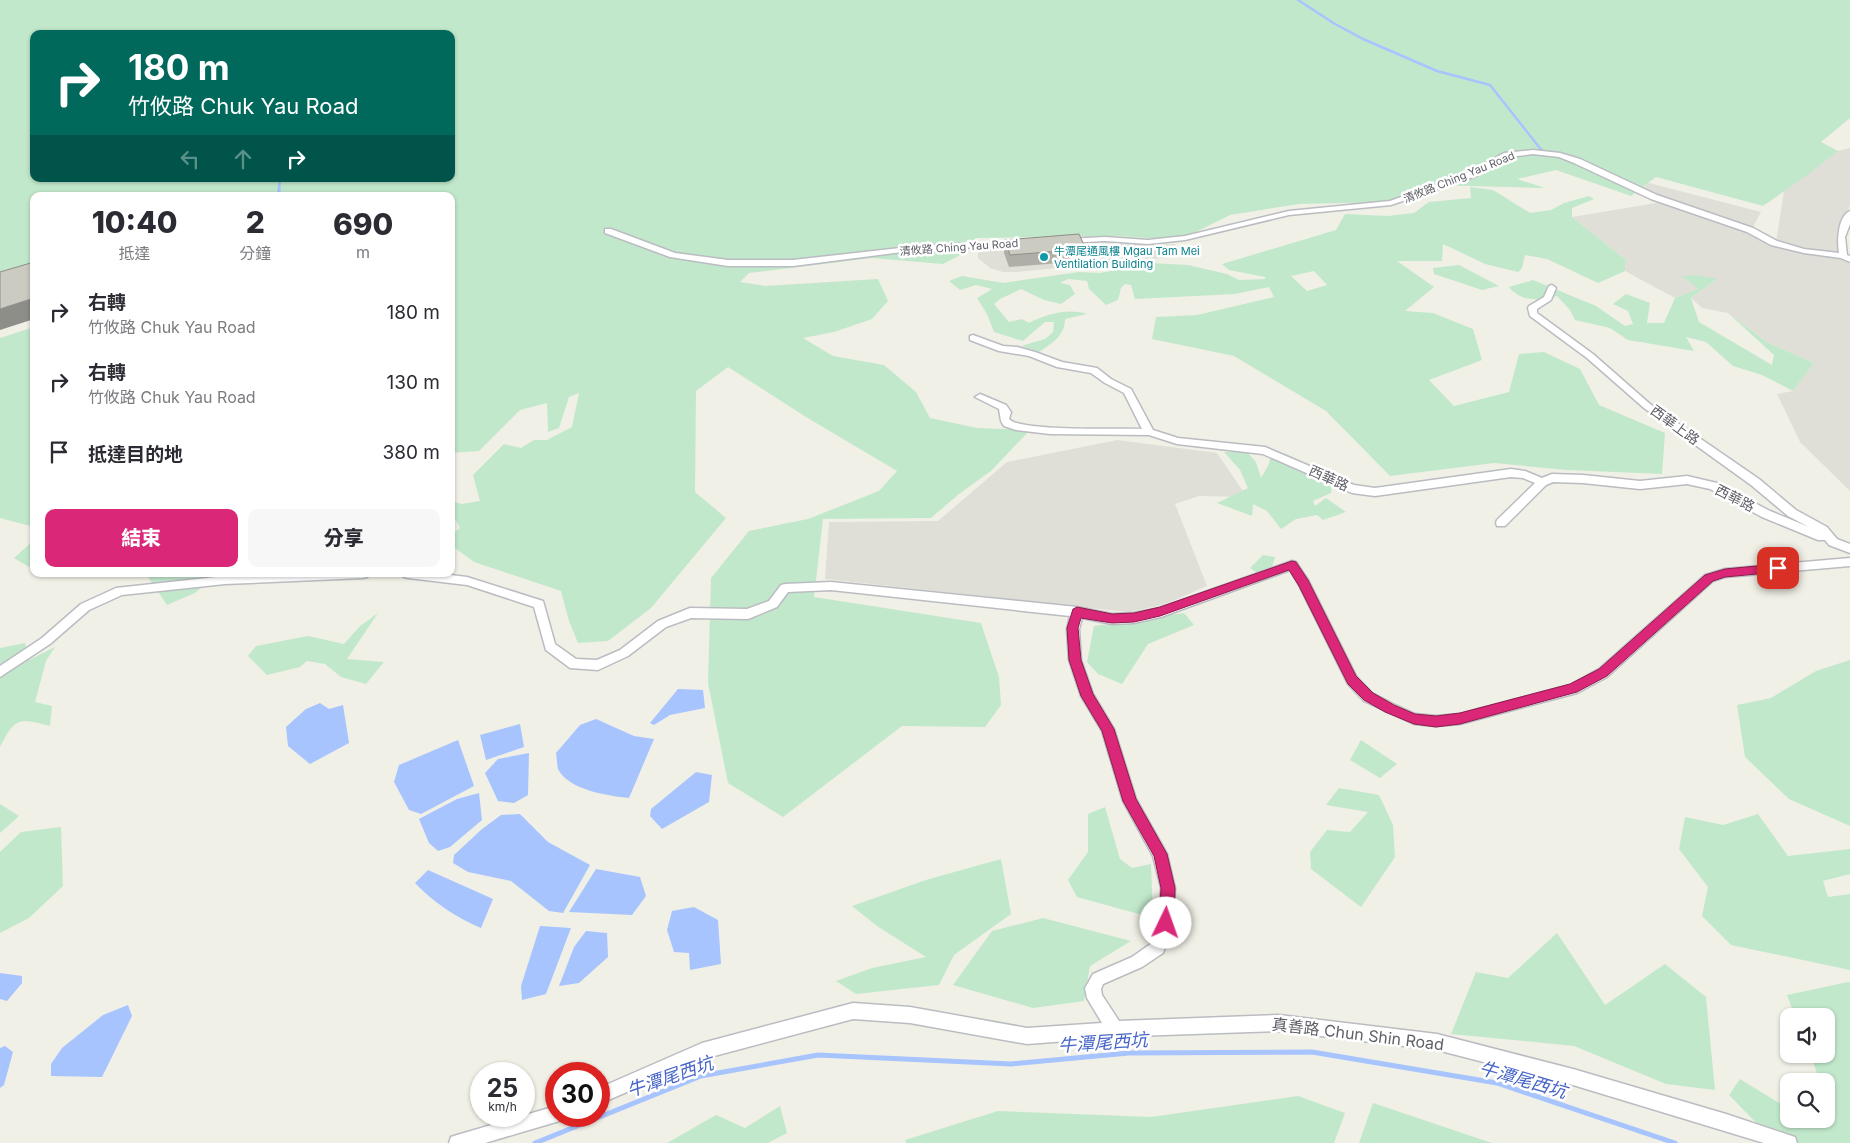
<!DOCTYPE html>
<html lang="zh-TW">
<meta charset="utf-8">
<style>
:root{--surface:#fff;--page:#f7f7f7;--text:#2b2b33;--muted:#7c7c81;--accent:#db2777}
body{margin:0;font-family:Inter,"Noto Sans TC",sans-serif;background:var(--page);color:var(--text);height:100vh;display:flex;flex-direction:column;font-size:19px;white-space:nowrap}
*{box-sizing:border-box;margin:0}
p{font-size:16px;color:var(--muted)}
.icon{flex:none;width:28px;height:28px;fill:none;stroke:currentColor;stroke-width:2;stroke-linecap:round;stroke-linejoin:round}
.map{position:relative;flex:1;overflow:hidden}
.panel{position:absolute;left:30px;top:192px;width:425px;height:385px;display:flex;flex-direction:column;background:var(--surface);border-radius:10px;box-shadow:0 1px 4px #0004}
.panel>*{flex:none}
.guide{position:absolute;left:30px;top:30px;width:425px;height:152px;border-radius:10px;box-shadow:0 1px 4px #0004;background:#00695c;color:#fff;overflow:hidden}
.tools{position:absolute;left:1780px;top:1008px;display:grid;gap:10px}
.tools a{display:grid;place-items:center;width:55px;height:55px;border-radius:10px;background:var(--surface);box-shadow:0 1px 4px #0004;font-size:25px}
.speed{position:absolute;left:470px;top:1062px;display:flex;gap:10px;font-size:25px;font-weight:700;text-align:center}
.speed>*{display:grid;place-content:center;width:65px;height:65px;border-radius:50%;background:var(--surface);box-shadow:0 1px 4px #0004;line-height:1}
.speed small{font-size:12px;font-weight:400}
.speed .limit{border:8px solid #d22;background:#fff;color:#111}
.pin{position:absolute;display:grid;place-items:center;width:42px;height:42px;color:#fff;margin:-21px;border-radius:10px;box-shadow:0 2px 8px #0006}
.me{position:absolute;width:55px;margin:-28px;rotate:3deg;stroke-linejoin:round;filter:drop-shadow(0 0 4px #0008)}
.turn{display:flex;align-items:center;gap:18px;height:105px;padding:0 15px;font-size:22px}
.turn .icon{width:65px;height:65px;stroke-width:2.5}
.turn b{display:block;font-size:35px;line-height:42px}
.lanes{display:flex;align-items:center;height:48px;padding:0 15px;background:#0003;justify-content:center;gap:25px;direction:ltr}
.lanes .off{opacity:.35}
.eta{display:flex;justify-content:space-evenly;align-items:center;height:85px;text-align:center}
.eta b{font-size:30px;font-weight:800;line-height:35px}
.button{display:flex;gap:10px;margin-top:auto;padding:10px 15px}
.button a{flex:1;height:58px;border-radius:10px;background:var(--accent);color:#fff;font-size:20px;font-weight:800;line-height:58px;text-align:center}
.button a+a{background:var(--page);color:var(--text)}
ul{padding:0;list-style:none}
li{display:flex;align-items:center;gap:15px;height:70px;padding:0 15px}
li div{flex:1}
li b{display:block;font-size:19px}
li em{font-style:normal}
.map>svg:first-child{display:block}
.industrial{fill:#dfdfd8}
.green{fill:#c2e8cc;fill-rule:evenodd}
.water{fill:#a7c4ff}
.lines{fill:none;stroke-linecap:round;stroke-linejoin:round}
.stream-far2{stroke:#a7c4ff;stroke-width:2.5}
.stream-far1{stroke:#a7c4ff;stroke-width:3}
.stream{stroke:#a7c4ff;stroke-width:5}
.minor-casing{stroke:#bbbcc2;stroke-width:3}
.minor{fill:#fff;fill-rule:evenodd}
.wall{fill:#afafa7}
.shaded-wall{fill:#8e8e88}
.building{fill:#cbcbc2;stroke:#8e8e88}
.route{fill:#db2777;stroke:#8e194d}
.culture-dot{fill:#0f9aa8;stroke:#fff;stroke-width:2}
.labels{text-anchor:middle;stroke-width:5;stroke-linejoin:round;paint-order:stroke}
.far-street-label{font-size:11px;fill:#5e5f67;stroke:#fff}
.far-culture-label{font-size:11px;fill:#0d838f;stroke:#fff;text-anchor:start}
.street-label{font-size:14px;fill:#5e5f67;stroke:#fff}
.near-street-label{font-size:16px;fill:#5e5f67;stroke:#fff}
.near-water-label{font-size:18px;font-style:italic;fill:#4665c7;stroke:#fff}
</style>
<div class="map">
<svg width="1850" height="1143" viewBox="0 0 1850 1143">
<rect width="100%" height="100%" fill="#f0f0e6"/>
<g class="industrial">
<polygon points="1850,148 1850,205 1837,236 1839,254 1803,249 1776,242 1784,191 1838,151"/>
<polygon points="1649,183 1761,212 1752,229 1640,190"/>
<polygon points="1662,202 1749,231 1773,244 1842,258 1850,261 1850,491 1800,442 1777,394 1793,391 1814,363 1768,343 1728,313 1702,308 1691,298 1716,280 1683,277 1699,289 1675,298 1625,271 1626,260 1572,217"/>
<polygon points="1108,243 1156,245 1175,244 1181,256 1016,272 1003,272 990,268 978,258 978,253 987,249 1086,246"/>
<polygon points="1117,440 1217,453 1247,497 1199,496 1175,504 1207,586 1163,605 1128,612 825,579 829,522 938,521 1007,462"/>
</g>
<g class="green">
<path d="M0,0H1850V118L1821,142L1838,151L1806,176L1763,206L1656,177L1631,196L1556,170L1517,179L1545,188L1434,185L1395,202L1299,204L1230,215L1192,234L1164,239L1115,236L976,238L964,253L943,264L872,258L749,273L740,282L765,286L878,279L888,301L872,319L834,332L803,338L833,356L884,365L916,392L930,418L977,428L1030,430L991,471L959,494L931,518L823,519L814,597L981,623L999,677L1001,705L985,727L902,726L783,817L728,783L708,683L711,578L749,531L808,519L879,491L897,471L806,417L728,367L696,391L695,492L726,518L651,608L608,641L578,643L569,621L561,591L474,562L451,545V535L460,528L451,511V501L462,504L480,501L473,475L504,444L521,448L534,440H547L572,427L579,393L569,397L559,428L548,432L547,403L520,410L479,451L451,453V196H34V279L0,290ZM34,34H451V179H34Z"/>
<path d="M1470,187L1493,190L1530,213L1551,210L1564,203L1589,196L1594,199L1572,208V217L1626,260L1625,271L1598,283L1547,259L1525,255L1522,268L1518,272L1485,264L1443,244L1442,261H1397L1434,287L1405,311L1433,313L1473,329L1482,360L1429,380L1454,406L1509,392L1519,354L1544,352L1580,369L1599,405L1665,433L1662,474L1567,470L1494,463L1390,476L1326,411L1234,356L1152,339L1156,317L1197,315L1274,297L1269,287L1235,294L1135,299L1131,285L1125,284L1121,288L1118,300L1106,305L1089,289L1087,281L1068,279L1060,283L1070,285L1075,294L1061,304L1044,300L1021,289L1000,299L994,304L1009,322L1022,319L1029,323C1047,314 1068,308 1087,314L1065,319C1065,336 1051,344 1039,352L1021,346L1045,339L1053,332L1054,322H1045L1023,341L994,332L987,314L977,298L992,289L976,285L960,290L949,281L962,276L1003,283L1079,272L1100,273L1144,265L1150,268V263L1188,265L1227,274L1239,280L1265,279V277L1229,270L1222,264L1336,230L1345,214L1388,216L1414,213L1429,202L1471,198ZM1314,271L1327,285L1307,291L1291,276Z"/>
<polygon points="1459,265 1499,286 1482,290 1434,274 1433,268"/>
<path d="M1697,275L1717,279L1691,298L1699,322L1772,365L1774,355L1728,313L1768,343L1814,363L1793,391L1762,375L1733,366L1706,342L1686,337L1694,351L1628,340L1610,328L1575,320L1570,310L1557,296C1540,300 1522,303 1509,287L1533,280L1596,306L1625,326L1633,324L1628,311L1613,304L1626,294L1650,303L1647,323H1664L1675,298L1698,289L1682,276Z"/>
<polygon points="34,327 34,527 0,518 0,338"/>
<polygon points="1271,450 1286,454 1334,477 1331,493 1313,501 1315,506 1326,498 1346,512 1323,520 1317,515 1296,519 1281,529 1267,511 1253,504 1252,516 1217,503 1248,488 1240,470 1224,452 1247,452 1256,462 1261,478 1269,464"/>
<polygon points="34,540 34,570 14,558"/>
<polygon points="1263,555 1275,557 1270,574 1260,575 1250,568"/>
<polygon points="146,574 271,574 252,580 218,574 195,593 167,605"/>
<polygon points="378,613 347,659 384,662 366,684 341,677 325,664 307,661 300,667 267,675 248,656 256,646 308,636 344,644 360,626"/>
<polygon points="1184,613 1194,625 1148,644 1122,684 1098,674 1087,662 1094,626"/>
<path d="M25,643L29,660L55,647L46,661L35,702L52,706L50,726C19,718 15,717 0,747V648Z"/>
<polygon points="1850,660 1850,826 1789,799 1745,757 1737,705 1771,698 1816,671"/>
<polygon points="1361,740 1397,764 1380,778 1350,760"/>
<polygon points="1339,788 1379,795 1393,825 1395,857 1361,907 1311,869 1310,852 1327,830 1350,832 1368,812 1326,805"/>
<polygon points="0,804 19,816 0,833"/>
<polygon points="1105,807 1120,859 1132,868 1151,864 1153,918 1077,897 1068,880 1088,852 1088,814"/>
<polygon points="1758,814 1788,856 1850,849 1850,874 1823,881 1828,897 1850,894 1850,970 1731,945 1702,916 1708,887 1679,849 1685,817 1723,825"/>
<polygon points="61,827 63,886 29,918 0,933 0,852 21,832"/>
<polygon points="1001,859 1011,914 954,955 939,985 856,994 836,981 872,968 926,957 877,926 852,906 926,880"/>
<polygon points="1043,918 1131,941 1090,966 1084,1001 1033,1008 953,985 992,931"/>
<polygon points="1557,933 1605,1005 1665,964 1706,997 1715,1090 1666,1084 1574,1046 1451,1034 1476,972 1508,978"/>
<polygon points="1848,982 1850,983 1850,1143 1776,1143 1729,1095 1740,1079 1789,1109 1789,1119 1804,1119 1816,1126 1816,1119 1826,1119 1826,1081 1817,1081 1817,1073 1810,1054 1826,1054 1826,1016 1795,1016 1787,995"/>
<polygon points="1298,1096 1345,1113 1334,1143 906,1143 905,1140 998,1111 1151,1117"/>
<polygon points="1373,1103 1492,1143 1359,1143"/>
<polygon points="780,1106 787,1133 768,1143 667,1143 716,1115 745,1128"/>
</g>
<g class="water">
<polygon points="678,689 703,690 705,708 670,715 654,725 650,723"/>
<polygon points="320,703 329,709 343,705 349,743 310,764 288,746 286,727 306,709"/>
<path d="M596,719L634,736L654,739L629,798C609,796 568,790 558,769C557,765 557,758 556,753L580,725Z"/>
<polygon points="520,724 524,747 486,760 480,735"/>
<polygon points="458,740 474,786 421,814 409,810 394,782 399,765"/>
<polygon points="529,753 528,795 514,803 498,801 485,773 498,759"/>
<polygon points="696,772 712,775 709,802 662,829 650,816 651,809"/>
<polygon points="479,793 482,820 450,847 438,851 429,843 419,819 457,799"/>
<polygon points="520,814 548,842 590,865 563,913 549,911 511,881 468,872 453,863 454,855 482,829 501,815"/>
<polygon points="596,869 640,877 646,896 632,915 569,912"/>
<path d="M428,870L493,899L481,928C457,918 433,902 415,883Z"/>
<polygon points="694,907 718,920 721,964 690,970 689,953 674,952 667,930 672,911"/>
<polygon points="540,926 571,928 546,994 522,1000 521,986"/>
<polygon points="586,931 607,933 608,957 579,983 559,986 574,947"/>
<polygon points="0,973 22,976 22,983 7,1001 0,999"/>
<polygon points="128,1005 132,1016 102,1077 51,1076 51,1064 62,1048 103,1015"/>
<polygon points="5,1046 13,1052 4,1085 0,1088 0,1048"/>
</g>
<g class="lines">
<g class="stream-far2">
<polyline points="1298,0 1335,24 1363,39 1437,71 1490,85 1543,152"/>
<polyline points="279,189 280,179"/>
</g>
<polyline class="stream-far1" points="279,196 279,188"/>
<polyline class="stream" points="535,1143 701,1076 818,1055 1011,1064 1129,1053 1312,1052 1497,1083 1675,1143"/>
<defs>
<g id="minor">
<path d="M1533,150L1560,153L1580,159L1657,195L1753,228L1777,241L1804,249L1839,253C1837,241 1838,216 1850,211V224L1845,237L1847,255L1850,256V262L1841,258L1804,253L1771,245L1747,232L1651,199L1574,163L1559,157L1533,154L1509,157L1476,176L1391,205L1289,215L1185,240L1148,244L1105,241L1067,243L1063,241L1067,239L1105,237L1148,240L1185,236L1289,211L1390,201L1470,172L1504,153Z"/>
<polygon points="605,229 611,229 675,253 728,260 793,260 918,246 1018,241 1022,243 1018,245 918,250 793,266 728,266 670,257 605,233"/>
<path d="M1552,285L1556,288L1551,300L1537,309V313L1593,354L1650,404L1759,479L1796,510L1827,527L1837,539L1850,544V553L1829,545L1825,540H1818L1762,517L1710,489L1687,484L1640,489L1583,483L1553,482L1546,485L1505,526H1497L1496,523L1497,520L1535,483L1523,478L1511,477L1375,496L1352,493L1263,454L1177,444L1149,435L1050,434L1016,430L1004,426L1001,421L999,409L975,397L980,394L1006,405L1011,412L1009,419C1020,432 1121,428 1142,429L1124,393L1105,383L1091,373L1057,367L1029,356L999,351L970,340V336L973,335L1003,346L1017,347L1035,352L1062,362L1097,368L1111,379L1131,389L1153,430L1178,438L1265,447L1354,485L1375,488L1511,469L1525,471L1542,478L1552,474L1583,475L1640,481L1687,476L1717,483L1770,511L1809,527L1788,516L1751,485L1644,408L1587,358L1530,316L1528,308L1529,306L1544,297L1549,286Z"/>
<polygon points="1850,558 1850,566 1725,577 1713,581 1607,677 1577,693 1460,724 1436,726 1414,724 1364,701 1348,684 1299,585 1290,570 1161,617 1134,623 1112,624 1082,618 1079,629 1081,660 1093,694 1114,729 1136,799 1167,854 1175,888 1173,923 1163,953 1142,967 1103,984 1101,989 1102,995 1119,1021 1279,1015 1437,1034 1573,1069 1726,1114 1795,1137 1797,1143 1764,1143 1573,1085 1437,1050 1279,1031 1135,1036 1027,1044 910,1023 853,1019 703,1059 599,1104 599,1088 702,1043 853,1003 910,1007 1027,1028 1102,1023 1087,998 1085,988 1088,983 1093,974 1132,957 1152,943 1159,923 1161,888 1153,856 1123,801 1102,731 1081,696 1069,660 1067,629 1070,616 831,590 788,592 777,607 748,619 691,618 666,627 628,656 598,670 570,668 546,650 534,607 467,585 408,578 404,577 402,574 443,574 467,577 543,601 555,644 576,659 597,660 620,650 658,621 690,608 747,609 769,601 781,585 785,584 831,582 1077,607 1112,614 1134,613 1160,608 1292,561 1296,562 1308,580 1356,676 1372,693 1393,704 1415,714 1436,716 1460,714 1570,685 1599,669 1705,575 1725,569"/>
<polygon points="269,574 369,574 367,577 363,578 225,584 122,595 89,610 50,644 0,677 0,666 42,638 81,604 116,588 225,576"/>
<polygon points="556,1106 556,1116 563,1116 562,1120 556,1122 485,1143 449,1143 451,1137 457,1135"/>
</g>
</defs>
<use href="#minor" class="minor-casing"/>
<use href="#minor" class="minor"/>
</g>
<polygon class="wall" points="1005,240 1086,249 1084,261 1009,267 1004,253"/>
<polygon class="shaded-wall" points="34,298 34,319 0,330 0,309"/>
<g class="building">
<polygon points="1079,234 1086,249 1010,255 1005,240"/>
<polygon points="34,262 34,298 0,309 0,272"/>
</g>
<polygon class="route" points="1292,561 1296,562 1308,580 1356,676 1373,693 1394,705 1415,714 1436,716 1460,713 1570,684 1599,669 1705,575 1725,569 1778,564 1784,568 1778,572 1725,577 1713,581 1607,676 1577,692 1460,724 1436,727 1414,724 1385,712 1364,700 1348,684 1299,586 1289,570 1160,616 1134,622 1112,623 1081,618 1078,628 1081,660 1093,694 1114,729 1136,799 1167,854 1175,888 1174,923 1171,928 1166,930 1161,928 1159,923 1161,888 1154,856 1123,801 1102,731 1081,696 1069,660 1067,628 1073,609 1077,607 1112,614 1134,613 1160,607"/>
<circle class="culture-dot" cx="1044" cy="257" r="5"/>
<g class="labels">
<g class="far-street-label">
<text transform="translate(1459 177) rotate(-22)" y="4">清攸路 Ching Yau Road</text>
<text transform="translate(959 247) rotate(-4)" y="4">清攸路 Ching Yau Road</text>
</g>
<g class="far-culture-label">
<text x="1054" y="255">牛潭尾通風樓 Mgau Tam Mei<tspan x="1054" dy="13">Ventilation Building</tspan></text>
</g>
<g class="street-label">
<text transform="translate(1675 425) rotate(36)" y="5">西華上路</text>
<text transform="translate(1329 478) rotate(24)" y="5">西華路</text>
<text transform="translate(1735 498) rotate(27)" y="5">西華路</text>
</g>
<g class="near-street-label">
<text transform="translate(1358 1034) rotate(7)" y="6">真善路 Chun Shin Road</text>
</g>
<g class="near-water-label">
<text transform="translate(1103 1043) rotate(-4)" y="6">牛潭尾西坑</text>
<text transform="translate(670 1077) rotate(-19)" y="6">牛潭尾西坑</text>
<text transform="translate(1523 1080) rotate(16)" y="6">牛潭尾西坑</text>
</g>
</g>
</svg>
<div class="tools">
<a><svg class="icon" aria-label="sound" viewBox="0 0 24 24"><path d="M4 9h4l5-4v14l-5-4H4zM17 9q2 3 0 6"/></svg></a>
<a><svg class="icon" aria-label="search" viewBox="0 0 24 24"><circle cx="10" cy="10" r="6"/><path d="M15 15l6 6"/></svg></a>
</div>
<div class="speed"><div>25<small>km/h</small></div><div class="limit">30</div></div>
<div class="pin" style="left:1778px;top:568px;background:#d93025"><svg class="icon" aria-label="arrive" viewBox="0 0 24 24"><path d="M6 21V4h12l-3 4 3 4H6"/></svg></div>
<svg class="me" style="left:1166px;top:923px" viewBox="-20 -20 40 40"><circle r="19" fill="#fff"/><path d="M0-13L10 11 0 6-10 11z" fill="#db2777"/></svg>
<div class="guide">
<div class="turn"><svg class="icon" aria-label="right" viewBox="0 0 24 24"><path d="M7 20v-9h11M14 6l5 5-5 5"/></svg><div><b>180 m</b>竹攸路 Chuk Yau Road</div></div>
<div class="lanes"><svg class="icon off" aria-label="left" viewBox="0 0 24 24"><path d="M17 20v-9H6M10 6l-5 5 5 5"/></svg><svg class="icon off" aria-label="ahead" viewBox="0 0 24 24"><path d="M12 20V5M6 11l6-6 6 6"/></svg><svg class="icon" aria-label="right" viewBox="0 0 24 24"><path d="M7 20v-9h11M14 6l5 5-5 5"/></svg></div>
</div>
<section class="panel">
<div class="eta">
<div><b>10:40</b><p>抵達</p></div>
<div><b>2</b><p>分鐘</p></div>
<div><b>690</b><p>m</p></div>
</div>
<ul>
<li><svg class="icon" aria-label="right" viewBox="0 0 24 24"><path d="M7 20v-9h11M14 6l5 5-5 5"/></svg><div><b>右轉</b><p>竹攸路 Chuk Yau Road</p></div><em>180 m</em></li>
<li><svg class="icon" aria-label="right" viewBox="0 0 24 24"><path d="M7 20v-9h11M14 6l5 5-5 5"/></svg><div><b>右轉</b><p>竹攸路 Chuk Yau Road</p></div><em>130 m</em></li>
<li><svg class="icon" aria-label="arrive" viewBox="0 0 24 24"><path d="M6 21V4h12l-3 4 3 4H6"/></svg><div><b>抵達目的地</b></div><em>380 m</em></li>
</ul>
<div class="button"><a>結束</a><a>分享</a></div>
</section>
</div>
